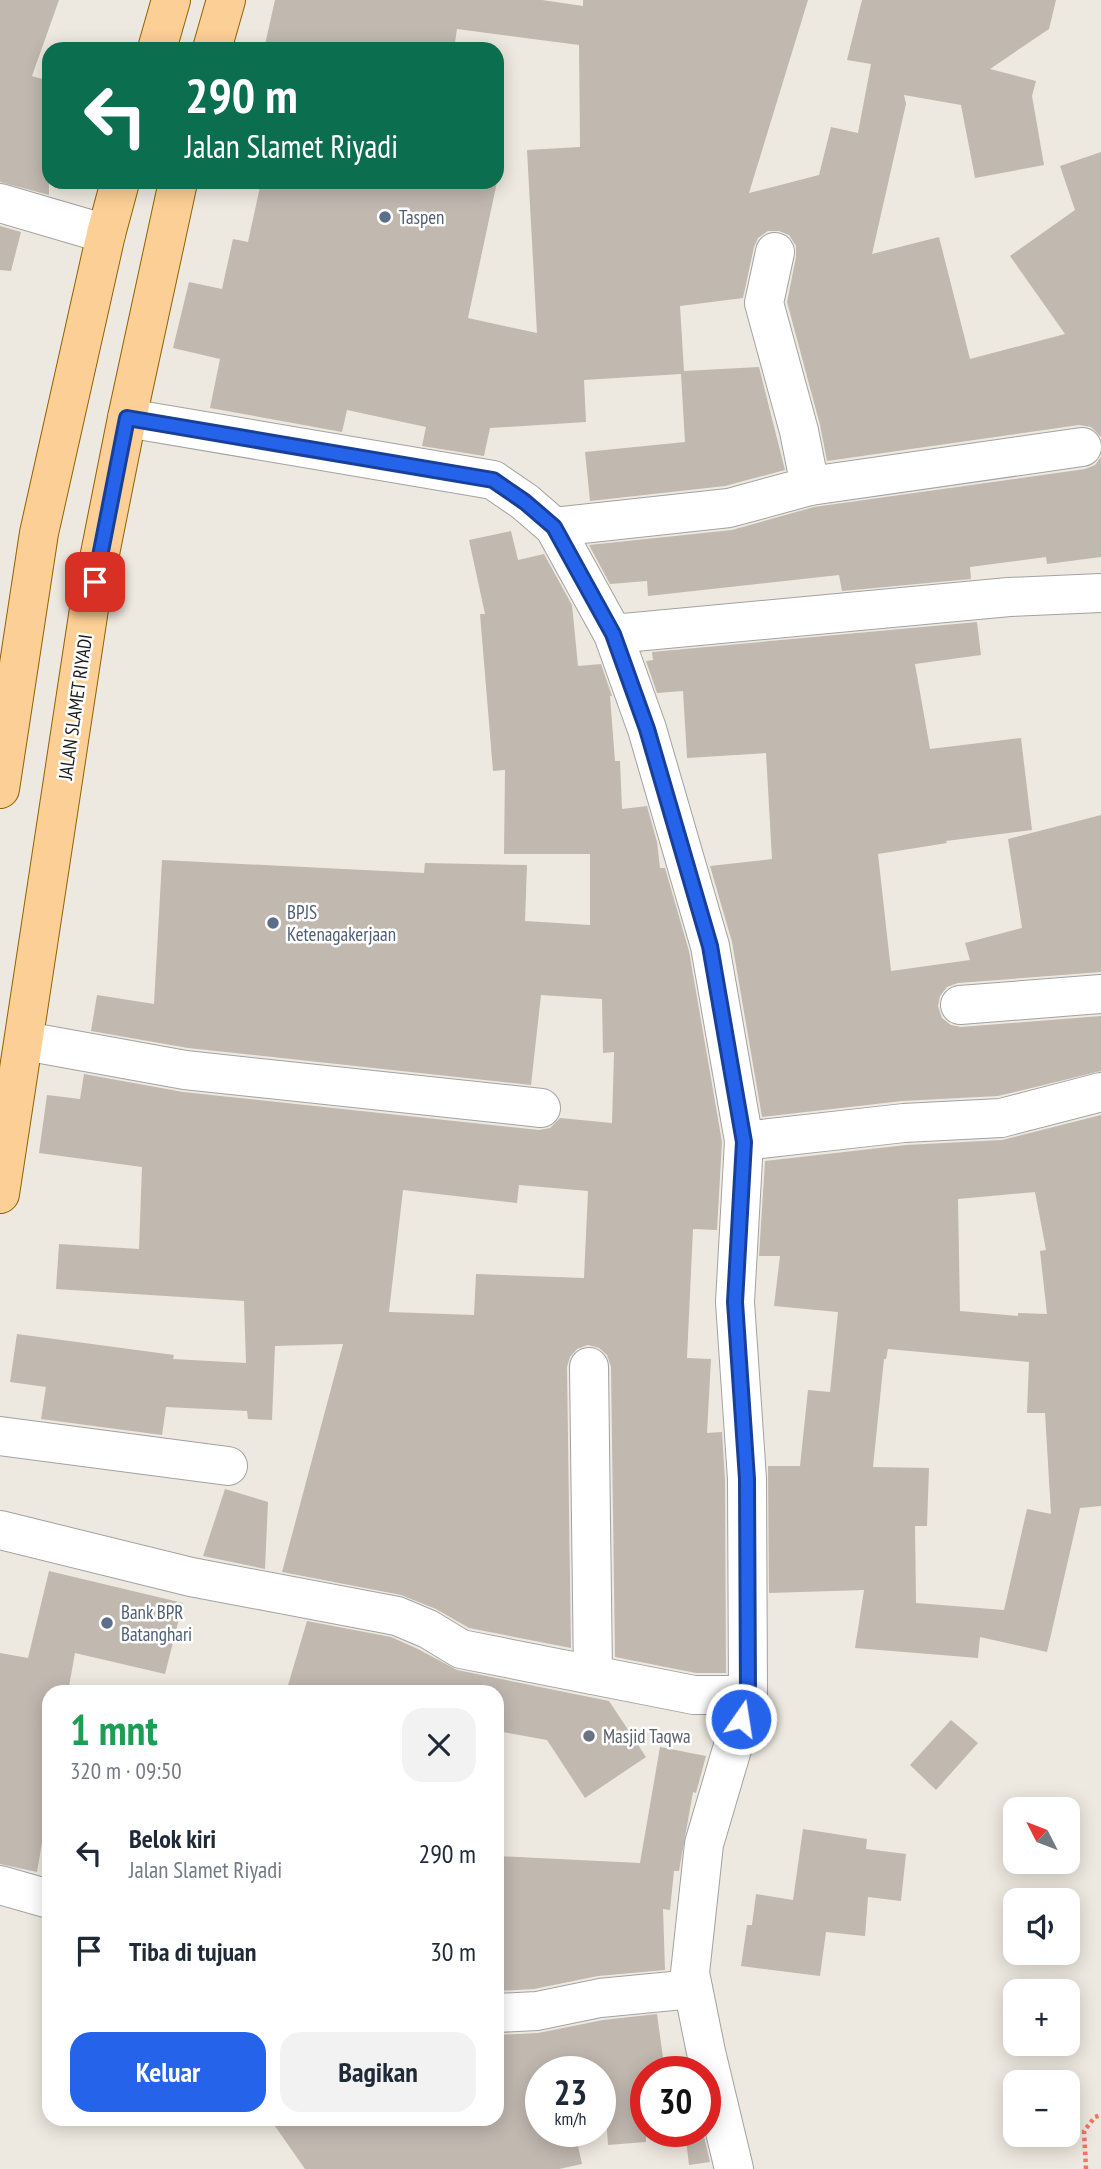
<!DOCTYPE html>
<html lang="id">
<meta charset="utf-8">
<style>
:root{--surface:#fff;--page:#f2f2f3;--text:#1f2937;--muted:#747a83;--accent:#2563eb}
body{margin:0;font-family:"PT Sans Narrow",sans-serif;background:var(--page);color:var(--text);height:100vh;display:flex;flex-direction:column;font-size:26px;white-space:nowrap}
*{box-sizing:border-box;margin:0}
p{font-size:23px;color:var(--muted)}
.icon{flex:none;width:38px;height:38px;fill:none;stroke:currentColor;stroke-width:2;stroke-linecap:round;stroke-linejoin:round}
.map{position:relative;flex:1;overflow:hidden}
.details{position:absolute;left:42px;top:1685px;width:462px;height:441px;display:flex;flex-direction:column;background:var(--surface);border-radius:21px;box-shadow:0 4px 18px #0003}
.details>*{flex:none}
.top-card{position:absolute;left:42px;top:42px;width:462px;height:147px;border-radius:21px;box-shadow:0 4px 18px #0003;background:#0b6e4f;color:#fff;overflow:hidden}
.needle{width:46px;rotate:312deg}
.fabs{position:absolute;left:1003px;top:1797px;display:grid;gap:14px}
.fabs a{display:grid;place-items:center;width:77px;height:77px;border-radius:14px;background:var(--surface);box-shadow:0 4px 18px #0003;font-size:35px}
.speed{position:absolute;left:525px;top:2056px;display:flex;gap:14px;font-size:35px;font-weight:700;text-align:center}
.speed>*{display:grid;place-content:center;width:91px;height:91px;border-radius:50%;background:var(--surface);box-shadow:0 4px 18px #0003;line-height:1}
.speed small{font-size:18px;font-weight:400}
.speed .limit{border:10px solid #d22;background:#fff;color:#111}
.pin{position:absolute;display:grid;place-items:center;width:60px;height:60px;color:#fff;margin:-30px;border-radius:14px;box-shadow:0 4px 10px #0006}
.me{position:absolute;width:77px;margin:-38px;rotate:13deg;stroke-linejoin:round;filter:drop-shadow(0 0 5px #0008)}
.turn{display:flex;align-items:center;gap:24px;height:147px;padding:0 28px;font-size:32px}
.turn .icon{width:91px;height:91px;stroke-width:2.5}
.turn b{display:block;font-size:49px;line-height:60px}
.round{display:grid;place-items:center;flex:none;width:74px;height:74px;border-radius:21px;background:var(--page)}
.summary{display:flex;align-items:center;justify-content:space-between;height:119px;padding:0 28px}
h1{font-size:42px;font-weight:700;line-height:52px;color:#1e9e55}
.action{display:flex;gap:14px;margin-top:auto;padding:14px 28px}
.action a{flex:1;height:80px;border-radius:21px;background:var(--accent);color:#fff;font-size:28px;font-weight:700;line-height:80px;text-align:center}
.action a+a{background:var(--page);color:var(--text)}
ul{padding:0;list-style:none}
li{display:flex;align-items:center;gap:21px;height:98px;padding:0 28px}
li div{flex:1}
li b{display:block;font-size:26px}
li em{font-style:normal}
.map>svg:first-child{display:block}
.building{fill:#c1b8b0;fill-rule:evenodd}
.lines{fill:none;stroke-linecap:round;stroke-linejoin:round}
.minor-casing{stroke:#a2a2a2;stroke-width:40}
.major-casing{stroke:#926100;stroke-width:40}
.path{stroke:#fa7264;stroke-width:4.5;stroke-dasharray:3.5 3.5;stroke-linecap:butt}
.minor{stroke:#fff;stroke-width:38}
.major{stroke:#fccf96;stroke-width:38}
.route-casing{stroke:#184099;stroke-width:18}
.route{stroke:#2563eb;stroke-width:12}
.service-dot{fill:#5c6f8a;stroke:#fff;stroke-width:2.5}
.worship-dot{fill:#6b7280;stroke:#fff;stroke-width:2.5}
.labels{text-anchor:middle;stroke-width:5;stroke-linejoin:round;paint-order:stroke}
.service-label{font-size:19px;fill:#4e5e75;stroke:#fff;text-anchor:start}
.street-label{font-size:19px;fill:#1b1b1b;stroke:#fff}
.worship-label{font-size:19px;fill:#5b616d;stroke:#fff;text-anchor:start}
</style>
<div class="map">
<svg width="1101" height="2169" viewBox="0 0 1101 2169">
<rect width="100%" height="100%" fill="#ede9e0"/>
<g class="building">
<polygon points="0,0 59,0 32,76 49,81 49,195 0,182"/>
<polygon points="275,0 542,0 583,6 583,0 808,0 749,193 819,175 831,127 858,133 871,64 847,60 862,0 1056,0 1049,29 990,69 1036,81 1032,96 1044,165 975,178 961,105 904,95 906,104 872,254 939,237 970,359 1065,334 1010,256 1075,210 1060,166 1101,152 1101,437 1091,427 1079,425 827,461 820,425 787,302 796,257 796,246 789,235 779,231 768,231 758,238 754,247 743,298 680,306 684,371 759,367 785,470 725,486 590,501 585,452 685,442 681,374 584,380 586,422 490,428 484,456 422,446 426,427 347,410 342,432 210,408 220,359 173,348 189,282 222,289 233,239 248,242 261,182 497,182 468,318 537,333 527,150 580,147 579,45 457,29 454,49 264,49"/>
<polygon points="0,226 21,232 11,271 0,270"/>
<polygon points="1101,457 1101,557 1047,564 1046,557 970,567 971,579 842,591 839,575 648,596 647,581 610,584 589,545 732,530 814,507 1085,469 1095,465"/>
<path d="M511,531L518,560L544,554L572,605L578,666L601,664L612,696H610L615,761H620L622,809L647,806L657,842L660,868H665L689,951L722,1142L717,1230L693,1229L687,1358L711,1359L707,1433L722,1432L725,1480L726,1673H696L615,1657L611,1367L607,1355L599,1348L588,1345L577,1349L570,1357L567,1367L571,1648L469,1628L436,1609L401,1595L282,1572L343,1344L275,1346L272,1420L248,1419L247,1411L166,1407L162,1435L41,1419L46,1387L10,1382L17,1334L174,1355L173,1359L246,1363L244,1301L56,1289L59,1244L139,1249L142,1167L39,1153L47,1095L80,1099L84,1074L183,1092L539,1130L550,1128L560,1118L612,1123L614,1052L603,1053L602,999L541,995L531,1085L188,1048L91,1031L97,995L154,1004L162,860L424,873L425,863L527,865L525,921L590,925V854H504L505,770L493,771L480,614H485L469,540ZM519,1185L588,1191L584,1278L476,1274L474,1315L389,1312L403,1190L517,1203Z"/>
<polygon points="977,622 981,655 915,664 930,749 1021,738 1032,830 946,841 947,843 878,854 891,971 970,960 965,943 1022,928 1008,839 1101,815 1101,972 958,983 947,987 940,996 938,1006 942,1018 951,1025 961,1027 1101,1016 1101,1071 998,1096 902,1101 762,1117 732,942 710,866 772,859 766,753 687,758 683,691 657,693 646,661 653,660 652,652"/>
<path d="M1101,1115V1506L1080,1508L1047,1652L980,1637L978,1658L855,1648L864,1590L769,1593L768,1466H800L808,1390L830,1392L838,1312L774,1306L780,1256H759L765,1161L906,1145L1002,1140ZM1035,1192L1046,1250L1040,1251L1047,1314L1018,1313V1316L960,1311L958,1199ZM888,1349L1029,1362L1027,1413H1045L1051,1514L1027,1509L1004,1610L916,1603L915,1526H927L929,1468L873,1467L884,1359H886Z"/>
<polygon points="225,1489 268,1502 265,1569 203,1556"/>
<polygon points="49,1571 183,1603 165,1674 75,1653 68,1692 49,1692 49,1802 37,1872 0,1864 0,1653 28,1658"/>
<polygon points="307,1621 391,1637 418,1649 457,1670 609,1701 646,1757 585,1798 547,1740 497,1731 497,1692 286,1692"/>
<polygon points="951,1720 978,1743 936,1790 910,1765"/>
<polygon points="660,1747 706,1756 696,1793 693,1792 679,1871 674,1871 670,1910 663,1909 665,1970 598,1976 534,1989 497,1991 497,1856 640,1863"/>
<polygon points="803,1829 867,1839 866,1849 906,1854 901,1901 868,1897 865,1936 826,1932 820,1976 741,1966 747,1925 752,1925 756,1894 793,1900"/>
<polygon points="657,2014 664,2065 646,2067 646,2142 608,2145 603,2072 541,2072 541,2132 575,2132 582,2164 559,2169 305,2169 270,2119 497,2119 497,2035 538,2033 603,2020"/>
<polygon points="685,2132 703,2132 710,2162 689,2165"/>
</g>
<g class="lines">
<defs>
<g id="minor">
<polyline points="0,203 106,234"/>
<polyline points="775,252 764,303 799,431 810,486"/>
<polyline points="127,418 493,480 525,502 554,527 613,634 647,729 710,946 744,1141 735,1302 747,1479 748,1695 704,1844 690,1973 706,2052 734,2169"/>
<polyline points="554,527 729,508 810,486 1082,447"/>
<polyline points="613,634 1009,597 1101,593"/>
<polyline points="960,1005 1101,994"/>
<polyline points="25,1041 185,1070 541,1108"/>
<polyline points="744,1141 904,1123 1001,1118 1101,1092"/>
<polyline points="589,1367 593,1675"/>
<polyline points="0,1436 228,1466"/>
<polyline points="0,1530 191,1577 397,1616 428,1629 461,1649 694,1695 748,1695"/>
<polyline points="0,1885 49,1899"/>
<polyline points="497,2013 537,2011 600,1998 693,1989"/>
</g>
<g id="major">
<polyline points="157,49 171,0"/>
<polyline points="212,49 226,0"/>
<polyline points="0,789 39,533 106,234 120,182"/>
<polyline points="0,1194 89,609 127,418 178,182"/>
</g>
</defs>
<use href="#minor" class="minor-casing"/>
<use href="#major" class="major-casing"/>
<polyline class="path" points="1086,2169 1084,2131 1095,2117 1101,2115"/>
<use href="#minor" class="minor"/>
<use href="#major" class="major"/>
</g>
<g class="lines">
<defs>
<polyline id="route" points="95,582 127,418 493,480 525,502 554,527 613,634 647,729 710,946 744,1142 735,1302 747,1479 748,1695 741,1719"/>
</defs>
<use href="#route" class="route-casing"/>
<use href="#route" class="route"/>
</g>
<g class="service-dot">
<circle cx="385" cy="217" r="7"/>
<circle cx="273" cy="923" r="7"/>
<circle cx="107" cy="1623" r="7"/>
</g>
<circle class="worship-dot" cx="589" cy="1736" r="7"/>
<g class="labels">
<g class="service-label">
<text x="399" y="224">Taspen</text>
<text x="287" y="919">BPJS<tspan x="287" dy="22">Ketenagakerjaan</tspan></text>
<text x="121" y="1619">Bank BPR<tspan x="121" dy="22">Batanghari</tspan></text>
</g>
<g class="street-label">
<text transform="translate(75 707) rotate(-82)" y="7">JALAN SLAMET RIYADI</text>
</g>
<g class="worship-label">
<text x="603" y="1743">Masjid Taqwa</text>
</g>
</g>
</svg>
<div class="fabs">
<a><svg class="needle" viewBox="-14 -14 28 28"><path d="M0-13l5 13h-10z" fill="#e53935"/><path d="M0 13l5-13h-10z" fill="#747a83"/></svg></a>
<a><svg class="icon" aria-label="sound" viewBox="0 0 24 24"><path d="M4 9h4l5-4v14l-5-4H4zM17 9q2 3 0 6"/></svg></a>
<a>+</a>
<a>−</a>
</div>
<div class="speed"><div>23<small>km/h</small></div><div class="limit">30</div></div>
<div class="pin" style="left:95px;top:582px;background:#d93025"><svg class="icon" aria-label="arrive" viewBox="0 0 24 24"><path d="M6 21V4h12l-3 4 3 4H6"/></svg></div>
<svg class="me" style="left:741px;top:1719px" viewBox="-20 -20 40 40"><circle r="17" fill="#2563eb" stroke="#fff" stroke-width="3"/><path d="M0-11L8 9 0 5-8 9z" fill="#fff"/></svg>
<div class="top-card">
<div class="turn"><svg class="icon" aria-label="left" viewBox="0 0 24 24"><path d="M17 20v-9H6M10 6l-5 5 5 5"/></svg><div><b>290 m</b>Jalan Slamet Riyadi</div></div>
</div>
<section class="details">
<div class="summary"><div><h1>1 mnt</h1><p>320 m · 09:50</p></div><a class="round"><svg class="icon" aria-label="close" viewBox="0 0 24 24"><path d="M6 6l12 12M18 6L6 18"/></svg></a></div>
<ul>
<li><svg class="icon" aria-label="left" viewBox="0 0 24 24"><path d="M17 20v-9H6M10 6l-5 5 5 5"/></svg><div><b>Belok kiri</b><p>Jalan Slamet Riyadi</p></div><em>290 m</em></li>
<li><svg class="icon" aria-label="arrive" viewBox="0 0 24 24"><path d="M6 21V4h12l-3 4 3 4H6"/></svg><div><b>Tiba di tujuan</b></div><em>30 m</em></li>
</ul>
<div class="action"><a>Keluar</a><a>Bagikan</a></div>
</section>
</div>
